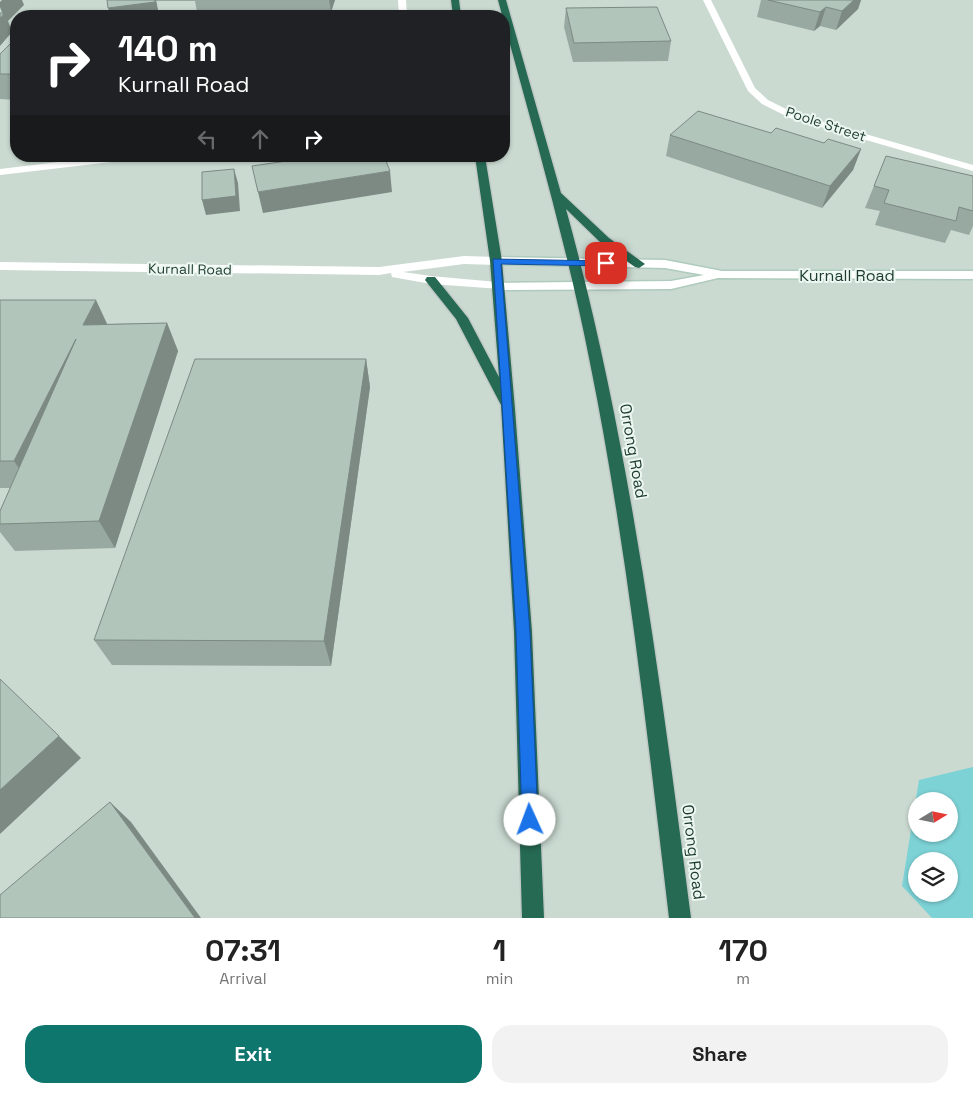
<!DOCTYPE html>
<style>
:root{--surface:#fff;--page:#f2f2f2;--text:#222;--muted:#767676;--accent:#0f766e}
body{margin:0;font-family:"Space Grotesk",sans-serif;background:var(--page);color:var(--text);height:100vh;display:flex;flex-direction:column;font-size:19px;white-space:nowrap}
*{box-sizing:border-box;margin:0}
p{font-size:16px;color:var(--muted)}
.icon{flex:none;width:28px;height:28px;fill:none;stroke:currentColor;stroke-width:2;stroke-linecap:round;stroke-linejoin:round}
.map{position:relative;height:918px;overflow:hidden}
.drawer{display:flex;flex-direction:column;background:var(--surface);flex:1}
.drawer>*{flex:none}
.banner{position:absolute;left:10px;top:10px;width:500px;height:152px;border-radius:20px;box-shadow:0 1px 4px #0004;background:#202124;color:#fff;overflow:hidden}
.needle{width:32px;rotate:80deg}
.tools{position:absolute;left:908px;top:792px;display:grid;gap:10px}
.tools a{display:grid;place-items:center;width:50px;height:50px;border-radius:50%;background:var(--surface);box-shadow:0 1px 4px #0004;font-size:25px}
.pin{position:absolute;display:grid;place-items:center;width:42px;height:42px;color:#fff;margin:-21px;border-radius:10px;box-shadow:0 2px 8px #0006}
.me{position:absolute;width:55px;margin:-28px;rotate:358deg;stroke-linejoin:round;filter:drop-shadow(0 0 4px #0008)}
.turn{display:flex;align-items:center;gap:18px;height:105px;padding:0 25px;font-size:22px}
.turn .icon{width:65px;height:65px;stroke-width:2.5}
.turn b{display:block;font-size:35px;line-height:42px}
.lanes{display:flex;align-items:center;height:48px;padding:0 25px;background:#0003;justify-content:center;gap:25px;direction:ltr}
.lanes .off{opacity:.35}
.eta{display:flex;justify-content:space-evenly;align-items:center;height:85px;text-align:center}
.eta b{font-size:30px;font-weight:700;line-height:35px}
.cta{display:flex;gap:10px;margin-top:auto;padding:10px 25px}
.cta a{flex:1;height:58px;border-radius:20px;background:var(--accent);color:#fff;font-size:20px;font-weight:700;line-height:58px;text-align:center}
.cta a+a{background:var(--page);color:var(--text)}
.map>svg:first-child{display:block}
.built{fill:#cadad1;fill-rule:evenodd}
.water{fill:#7dd2d6;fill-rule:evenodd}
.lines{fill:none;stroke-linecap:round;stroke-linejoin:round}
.secondary-casing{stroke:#aecbbd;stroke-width:3}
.highway-casing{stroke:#c0c8c5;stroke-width:3}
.street{fill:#fff;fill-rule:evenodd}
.secondary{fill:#fff;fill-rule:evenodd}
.highway{fill:#266a54;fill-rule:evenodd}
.wall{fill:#98a9a1}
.shaded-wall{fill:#7c8a83}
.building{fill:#b1c5bb;stroke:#7c8a83}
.route{fill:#1a73e8;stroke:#114b97}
.labels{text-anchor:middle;stroke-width:4;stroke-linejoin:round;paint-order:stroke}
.far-street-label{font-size:14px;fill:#1d3b2f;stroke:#edf7f1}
.street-label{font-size:16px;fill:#1d3b2f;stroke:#edf7f1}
</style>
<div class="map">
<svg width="973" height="918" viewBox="0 0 973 918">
<rect width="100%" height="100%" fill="#dceae2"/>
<path class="built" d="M0,0H973V918H0ZM16,16H504V156H16ZM916,801H949V834H916ZM916,861H949V894H916Z"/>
<path class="water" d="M973,767V918H932L902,886L919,780ZM916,801H949V834H916ZM916,861H949V894H916Z"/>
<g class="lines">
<defs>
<polygon id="secondary" points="496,257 665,260 722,271 973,271 973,279 718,278 671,289 497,290 493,289 491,286 493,283 671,281 704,275 665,268 492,264 490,261"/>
<g id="highway">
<polygon points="451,0 459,0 461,16 453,16"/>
<path d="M498,0H506L561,193L609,238L645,264L639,268L635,267L601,243L566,209C630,441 660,680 691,918H669C647,733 627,546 590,363C566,240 530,120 498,0Z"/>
<polygon points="475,156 485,156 502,261 515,409 532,632 544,918 522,918 514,632 501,405 456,319 425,280 427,277 435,277 468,318 499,377 490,261"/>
</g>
</defs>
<use href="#secondary" class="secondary-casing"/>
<use href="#highway" class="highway-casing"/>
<g class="street">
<polygon points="398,0 406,0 407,16 399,16"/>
<polygon points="703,0 711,0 755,88 768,100 796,114 973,165 973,171 790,118 762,104 748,91"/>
<polygon points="109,156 142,156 137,159 0,175 0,169"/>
<polygon points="464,256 496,257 502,261 496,265 464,264 403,272 431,276 497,282 501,283 503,286 501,289 431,284 392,277 391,273 379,275 0,270 0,262 379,267"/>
</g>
<use href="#secondary" class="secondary"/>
<use href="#highway" class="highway"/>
</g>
<g class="wall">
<polygon points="107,0 335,0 331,12 197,12 195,1 156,1 159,15"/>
<polygon points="761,0 861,0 858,9 836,30 820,26 814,31 757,17"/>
<polygon points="566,8 671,41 668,61 573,62 564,27"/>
<polygon points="16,38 16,100 0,99 0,54"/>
<polygon points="771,133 824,143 861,149 853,170 822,208 666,156 670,135"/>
<polygon points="886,156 973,176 973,226 969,235 951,230 945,243 875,225 880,211 865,208"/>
<polygon points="0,300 107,324 167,323 178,351 115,548 15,551 0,532 0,511 10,488 0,488"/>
<polygon points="366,359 370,387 331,666 112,665 94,640"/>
</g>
<g class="shaded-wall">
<polygon points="2,0 22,0 24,5 8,21 12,32 0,46 0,18 3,15 0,7 0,2"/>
<polygon points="156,0 159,15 149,16 111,16 108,8"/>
<polygon points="329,0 335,0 331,12"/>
<polygon points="854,0 861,0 858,9 836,30 842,11"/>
<polygon points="826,7 820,26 814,31 820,12"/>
<polygon points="861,149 853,170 822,208 830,186"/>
<polygon points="234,169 238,183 240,211 206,215 202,200"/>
<polygon points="390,171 392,192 263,213 258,192"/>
<polygon points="96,300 109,328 83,325"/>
<polygon points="167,323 178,351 115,548 99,521"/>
<polygon points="76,339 32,488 14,461"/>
<polygon points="366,359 370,387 331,666 324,641"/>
<polygon points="59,736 81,758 0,834 0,790"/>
<polygon points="110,802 131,822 201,918 195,918"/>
</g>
<g class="building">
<polygon points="107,0 155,0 155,2 108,8"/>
<polygon points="768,0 854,0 842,11 826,7 820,12"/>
<polygon points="657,7 671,41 574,43 566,8"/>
<polygon points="0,13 4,13 0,18"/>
<polygon points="16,38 16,74 0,74 0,54"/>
<polygon points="698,111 771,133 776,128 824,143 828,139 861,149 830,186 670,135"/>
<polygon points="321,156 384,156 390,171 258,192 252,166"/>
<polygon points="886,156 973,176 973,211 959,207 956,221 884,203 889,190 874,186"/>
<polygon points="234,169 236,196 202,200 202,172"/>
<polygon points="0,300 96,300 83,325 167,323 99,521 0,524 0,511 76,339 14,461 0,461"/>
<polygon points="195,359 366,359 324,641 94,640"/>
<polygon points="0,679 59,736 0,790"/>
<polygon points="110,802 195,918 0,918 0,895"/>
</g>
<polygon class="route" points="493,259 606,261 611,263 606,266 501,264 530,632 538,820 535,826 530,828 524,826 522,820 516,632"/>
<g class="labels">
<g class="far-street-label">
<text transform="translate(826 124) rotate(18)" y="5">Poole Street</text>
<text transform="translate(190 269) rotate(1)" y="5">Kurnall Road</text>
</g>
<g class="street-label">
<text x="847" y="281">Kurnall Road</text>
<text transform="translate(634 451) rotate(80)" y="6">Orrong Road</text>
<text transform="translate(694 852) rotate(83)" y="6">Orrong Road</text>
</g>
</g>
</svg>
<div class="tools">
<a><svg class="needle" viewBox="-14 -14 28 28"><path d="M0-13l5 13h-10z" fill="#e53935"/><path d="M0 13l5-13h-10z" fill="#767676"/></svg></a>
<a><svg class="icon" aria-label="layers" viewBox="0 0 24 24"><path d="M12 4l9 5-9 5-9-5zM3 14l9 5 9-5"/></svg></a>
</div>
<div class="pin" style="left:606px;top:263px;background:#d93025"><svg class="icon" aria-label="arrive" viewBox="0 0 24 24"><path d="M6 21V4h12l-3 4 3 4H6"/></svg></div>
<svg class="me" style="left:530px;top:820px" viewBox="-20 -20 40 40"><circle r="19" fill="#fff"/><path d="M0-13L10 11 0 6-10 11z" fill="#1a73e8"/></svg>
<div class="banner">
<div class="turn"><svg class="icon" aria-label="right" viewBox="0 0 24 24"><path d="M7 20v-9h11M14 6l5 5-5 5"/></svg><div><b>140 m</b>Kurnall Road</div></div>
<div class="lanes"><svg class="icon off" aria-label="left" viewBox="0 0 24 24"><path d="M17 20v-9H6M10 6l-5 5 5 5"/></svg><svg class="icon off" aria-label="ahead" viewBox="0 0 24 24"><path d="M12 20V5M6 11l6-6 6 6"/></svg><svg class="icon" aria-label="right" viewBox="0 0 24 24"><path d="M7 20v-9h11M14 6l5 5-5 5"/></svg></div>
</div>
</div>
<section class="drawer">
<div class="eta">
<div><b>07:31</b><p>Arrival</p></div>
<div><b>1</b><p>min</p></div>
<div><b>170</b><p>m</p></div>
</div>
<div class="cta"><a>Exit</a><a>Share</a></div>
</section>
